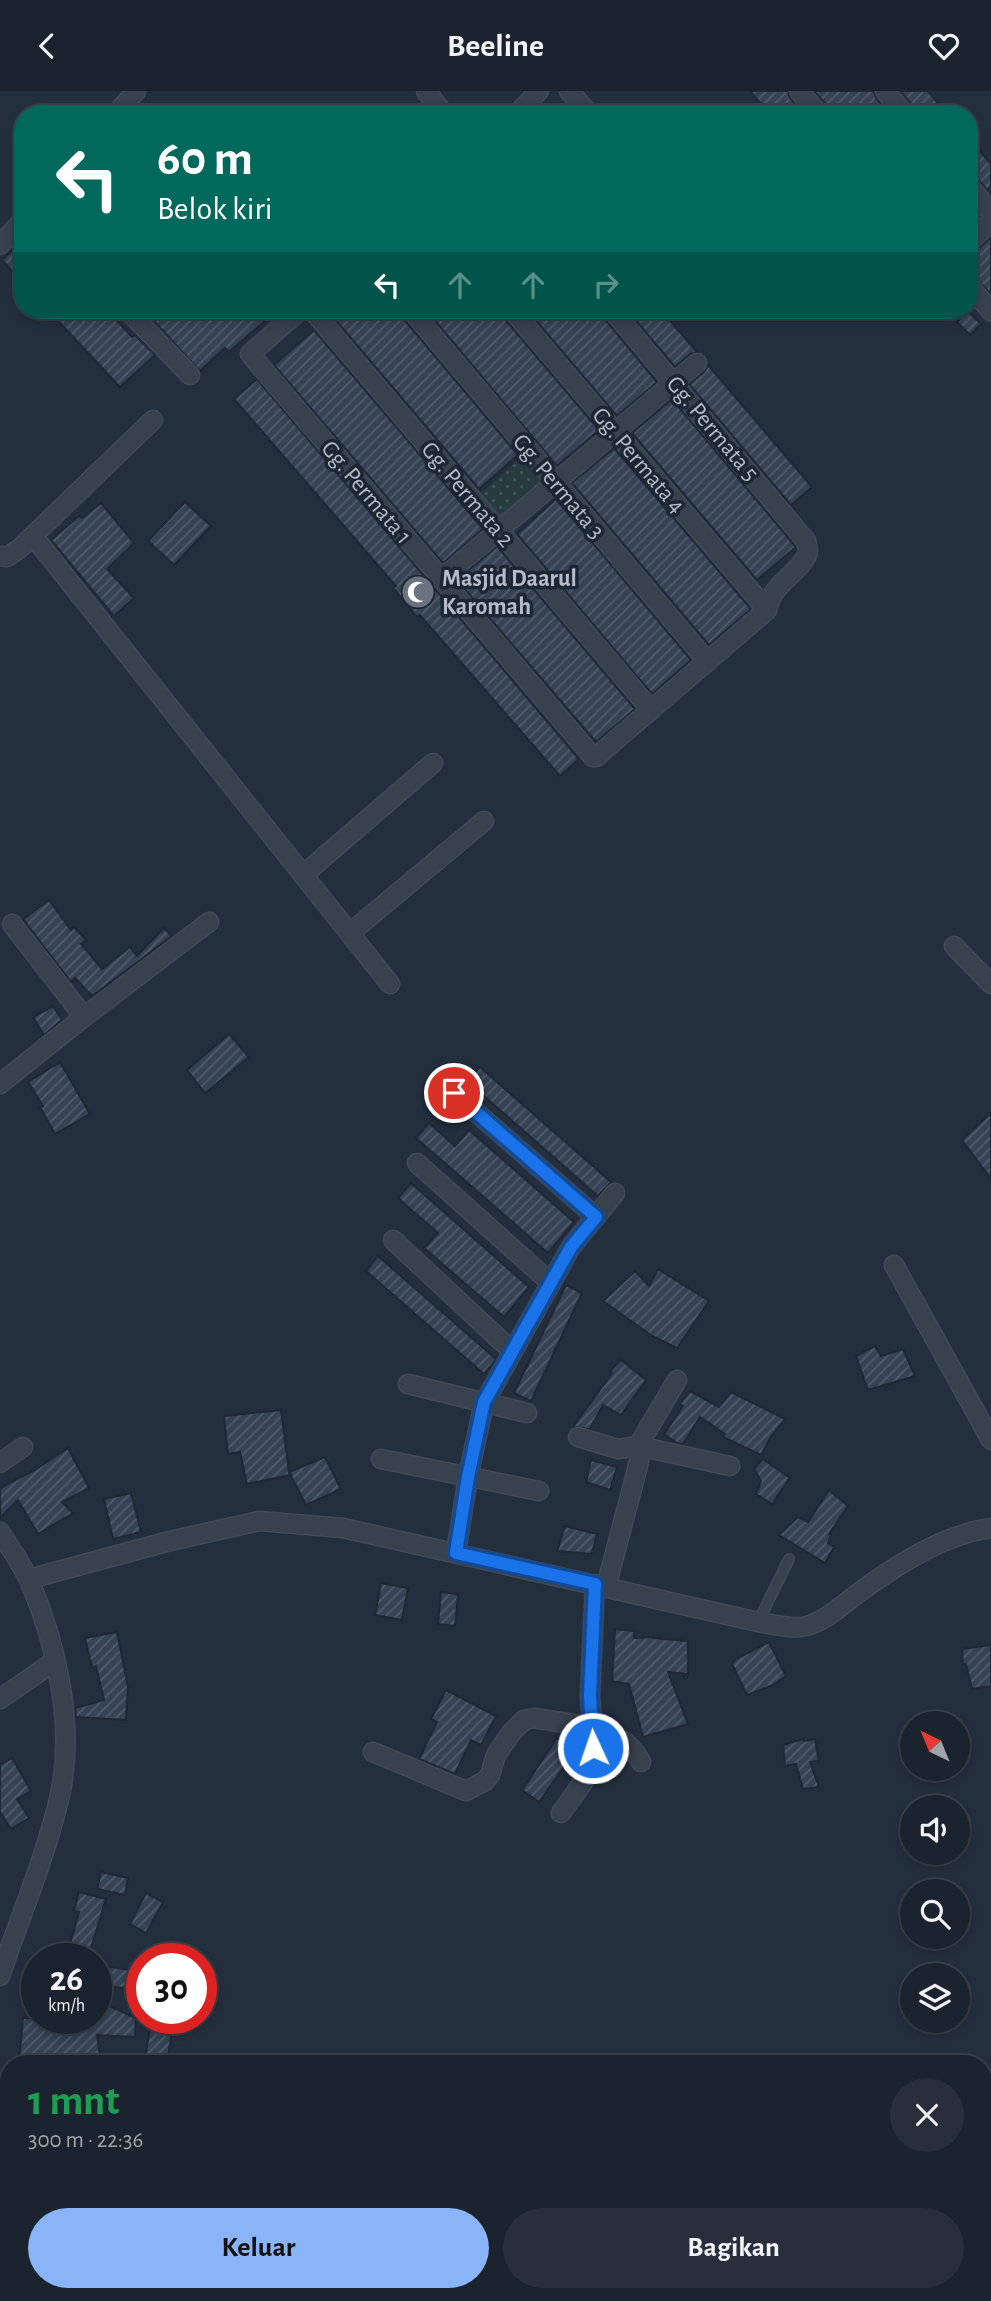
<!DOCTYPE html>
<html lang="id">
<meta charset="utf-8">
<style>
:root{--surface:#1b232e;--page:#282f3a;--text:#f1f3f6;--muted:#a0a4aa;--line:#39404a;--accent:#8ab4f8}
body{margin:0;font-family:"Alegreya Sans",sans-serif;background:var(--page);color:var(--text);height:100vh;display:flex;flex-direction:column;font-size:26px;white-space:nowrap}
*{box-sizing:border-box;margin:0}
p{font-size:23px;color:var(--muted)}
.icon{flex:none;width:38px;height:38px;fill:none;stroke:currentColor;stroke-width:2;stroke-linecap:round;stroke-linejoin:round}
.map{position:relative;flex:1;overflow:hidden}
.drawer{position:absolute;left:0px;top:1964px;width:992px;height:247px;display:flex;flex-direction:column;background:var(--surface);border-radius:28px 28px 0 0;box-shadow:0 4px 10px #0003,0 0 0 2px var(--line)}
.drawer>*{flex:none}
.guide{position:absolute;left:14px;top:14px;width:964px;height:214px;border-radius:28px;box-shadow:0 4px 10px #0003,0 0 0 2px var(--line);background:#00695c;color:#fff;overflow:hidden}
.needle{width:46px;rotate:317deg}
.fabs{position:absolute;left:900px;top:1620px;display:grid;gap:14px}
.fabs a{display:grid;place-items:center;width:70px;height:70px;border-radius:50%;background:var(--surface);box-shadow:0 4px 10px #0003,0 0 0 2px var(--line);font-size:35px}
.speed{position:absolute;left:21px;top:1852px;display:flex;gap:14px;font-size:35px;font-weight:700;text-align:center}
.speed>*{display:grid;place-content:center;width:91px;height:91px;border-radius:50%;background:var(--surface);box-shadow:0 4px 10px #0003,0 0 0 2px var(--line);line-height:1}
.speed small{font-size:18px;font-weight:400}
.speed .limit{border:10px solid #d22;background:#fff;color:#111}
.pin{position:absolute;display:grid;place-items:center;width:60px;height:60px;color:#fff;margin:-30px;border:4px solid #fff;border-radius:50%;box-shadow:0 2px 7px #0007}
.me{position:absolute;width:77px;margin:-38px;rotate:357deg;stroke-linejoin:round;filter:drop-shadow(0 0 5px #0008)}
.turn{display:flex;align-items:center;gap:24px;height:147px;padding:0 28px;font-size:32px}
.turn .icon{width:91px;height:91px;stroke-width:2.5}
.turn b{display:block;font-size:49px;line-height:60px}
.lanes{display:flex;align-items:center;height:66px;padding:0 28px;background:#0003;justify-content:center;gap:35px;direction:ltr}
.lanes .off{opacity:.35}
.round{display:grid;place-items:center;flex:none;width:74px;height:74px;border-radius:37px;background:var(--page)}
.summary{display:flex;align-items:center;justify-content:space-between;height:119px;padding:0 28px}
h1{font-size:42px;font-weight:700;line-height:52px;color:#1e9e55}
.action{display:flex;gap:14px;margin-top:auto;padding:14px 28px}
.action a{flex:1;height:80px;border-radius:42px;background:var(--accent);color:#111;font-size:28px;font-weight:700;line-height:80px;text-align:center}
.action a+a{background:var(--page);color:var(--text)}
header{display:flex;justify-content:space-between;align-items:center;height:91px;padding:0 28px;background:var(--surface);font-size:32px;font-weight:700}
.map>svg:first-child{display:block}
.park{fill:url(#park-dots)}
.building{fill:url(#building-hatch);stroke:#1f2835;stroke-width:2}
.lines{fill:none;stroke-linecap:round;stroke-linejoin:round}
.service-casing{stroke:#414a57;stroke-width:12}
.minor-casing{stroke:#414a57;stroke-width:21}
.service{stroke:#38414e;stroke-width:9}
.minor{stroke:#38414e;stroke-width:18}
.route-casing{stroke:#114b97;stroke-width:18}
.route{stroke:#1a73e8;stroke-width:12}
.labels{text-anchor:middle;stroke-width:7;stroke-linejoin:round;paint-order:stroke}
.street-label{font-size:24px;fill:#b4bcc9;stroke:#1d2633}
.poi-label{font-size:24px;font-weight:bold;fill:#b4bcc9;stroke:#1d2633;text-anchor:start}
</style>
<header><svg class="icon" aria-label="back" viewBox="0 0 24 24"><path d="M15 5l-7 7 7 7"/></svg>Beeline<svg class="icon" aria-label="heart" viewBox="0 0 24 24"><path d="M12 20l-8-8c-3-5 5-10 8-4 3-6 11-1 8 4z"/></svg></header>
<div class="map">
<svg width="991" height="2210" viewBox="0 0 991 2210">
<defs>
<pattern id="park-dots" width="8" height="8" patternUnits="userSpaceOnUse" patternTransform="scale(1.75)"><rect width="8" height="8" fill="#263c3f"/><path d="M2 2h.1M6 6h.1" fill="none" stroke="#435659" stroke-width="1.8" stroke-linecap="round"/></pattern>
<pattern id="building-hatch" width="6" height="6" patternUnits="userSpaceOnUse" patternTransform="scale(1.75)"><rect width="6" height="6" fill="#364354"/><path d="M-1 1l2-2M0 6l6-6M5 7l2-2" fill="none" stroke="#515c6b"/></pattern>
</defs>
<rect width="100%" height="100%" fill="#242f3e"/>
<polygon class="park" points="526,362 547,387 501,427 480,403"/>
<g class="building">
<polygon points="750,0 788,0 790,7 802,21 799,23 769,23"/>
<polygon points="814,0 874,0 876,7 884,17 877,23 859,23 854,16 846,23 830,23 828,16"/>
<polygon points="900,0 928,0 947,23 916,23 914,16"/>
<polygon points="970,48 991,73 991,96 987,99 978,88 970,85"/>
<polygon points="991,146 991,203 970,182 970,161 977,159"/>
<polygon points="23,150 23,192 2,169"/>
<polygon points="48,219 107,219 132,246 135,244 155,264 120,296"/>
<polygon points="162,219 259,219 267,228 229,261 225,257 200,280 152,228"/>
<polygon points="327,219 400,219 402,226 518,364 479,398"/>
<polygon points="426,219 501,219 503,226 599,339 557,375"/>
<polygon points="527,219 601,219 603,226 657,291 617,325"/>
<polygon points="627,219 661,219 697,261 690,263 675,276"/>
<polygon points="968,220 981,233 970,244 957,231"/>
<polygon points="314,239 483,438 443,472 274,274"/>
<polygon points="708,274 812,396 791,414 689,293 704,281"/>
<polygon points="257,288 579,668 560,685 420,524 417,526 393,497 396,495 234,308"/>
<polygon points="672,308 796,456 757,489 632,342"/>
<polygon points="614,357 751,518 709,554 572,392"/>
<polygon points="556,408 691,569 652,603 517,443"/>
<polygon points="185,411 211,435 174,474 148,450"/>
<polygon points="101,412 134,452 107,478 134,507 114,525 51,449 79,425 82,427"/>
<polygon points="497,455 635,618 596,651 457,489"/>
<polygon points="49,809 71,839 74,836 86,849 81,853 102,878 130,856 137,865 164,837 172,845 92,905 75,887 71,891 23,828"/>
<polygon points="53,915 62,929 44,944 33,926"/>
<polygon points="229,943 249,966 205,1002 187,979"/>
<polygon points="60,971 90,1023 55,1043 40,1016 43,1015 28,991"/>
<polygon points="480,976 611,1091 598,1105 467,990"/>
<polygon points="991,1022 991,1088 962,1049"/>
<polygon points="429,1032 455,1055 469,1039 574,1131 548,1162 416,1047"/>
<polygon points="411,1092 529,1196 504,1226 424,1157 438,1142 398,1107"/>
<polygon points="378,1165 496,1268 484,1283 366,1180"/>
<polygon points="658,1178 709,1210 677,1257 652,1245 603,1210 635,1180 649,1195"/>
<polygon points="566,1194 582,1202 531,1310 514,1302"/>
<polygon points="875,1255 881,1265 903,1258 915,1285 868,1299 856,1265"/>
<polygon points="621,1269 646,1289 621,1324 603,1314 590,1338 573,1336 612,1282 610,1280"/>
<polygon points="690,1300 719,1316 731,1301 785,1328 770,1347 761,1364 723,1346 725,1343 700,1326 683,1353 677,1352 664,1343 683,1315 680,1313"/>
<polygon points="281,1319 289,1381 325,1366 341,1398 306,1414 289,1381 290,1384 247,1393 240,1361 228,1363 224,1325"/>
<polygon points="68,1357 89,1397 62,1411 73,1422 38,1443 18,1409 0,1427 0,1397 35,1379"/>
<polygon points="763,1368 790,1387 772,1413 756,1403 761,1390 754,1378"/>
<polygon points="591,1369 617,1376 610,1399 586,1391"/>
<polygon points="829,1399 848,1415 829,1443 831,1444 828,1452 834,1456 825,1472 779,1444 798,1426 808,1431"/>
<polygon points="131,1402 141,1441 113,1448 104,1408"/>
<polygon points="565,1435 597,1443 592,1463 557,1460"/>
<polygon points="381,1492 408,1497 402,1529 375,1524"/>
<polygon points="441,1501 458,1503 455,1535 438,1533"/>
<polygon points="615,1538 634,1540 634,1547 654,1546 654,1547 688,1550 688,1583 668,1581 688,1633 643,1646 629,1593 612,1590"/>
<polygon points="117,1541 128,1596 126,1629 76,1626 75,1617 104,1609 96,1575 92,1577 85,1547"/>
<polygon points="769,1551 786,1585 773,1594 747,1604 732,1573 736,1568"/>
<polygon points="991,1554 991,1595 972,1598 966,1573 963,1574 962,1558"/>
<polygon points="446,1599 496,1625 481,1654 471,1649 455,1683 419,1668 437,1631 431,1628"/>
<polygon points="557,1647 582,1664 582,1670 573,1683 564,1676 539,1711 522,1699"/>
<polygon points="803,1648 804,1650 815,1648 819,1670 810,1671 819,1696 803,1698 796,1673 785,1675 783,1654"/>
<polygon points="12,1667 31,1700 17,1708 29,1727 11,1738 0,1721 0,1674"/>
<polygon points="101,1781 128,1787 125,1804 97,1798"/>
<polygon points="79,1801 106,1808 88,1867 66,1867 79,1821 74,1820"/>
<polygon points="146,1802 163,1811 146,1842 130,1833"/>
<polygon points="105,1875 142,1881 142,1900 102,1894"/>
<polygon points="96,1909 136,1927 135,1946 97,1944 101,1972 19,1972 23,1927 96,1927"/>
<polygon points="150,1938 172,1941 167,1972 144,1972"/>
</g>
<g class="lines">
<defs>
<polyline id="service" points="758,1531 789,1468"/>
<g id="minor">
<polyline points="426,0 444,23"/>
<polyline points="569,0 589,23"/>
<polyline points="799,0 819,23"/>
<polyline points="885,0 905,23"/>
<polyline points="116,23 136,0"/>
<polyline points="517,23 539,0"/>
<polyline points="970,96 991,121"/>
<polyline points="970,150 991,131"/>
<polyline points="0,154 23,129"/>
<polyline points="970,196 991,220"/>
<polyline points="127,219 190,284"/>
<path d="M300,219L250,263L593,666H596L767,519C773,491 794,487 806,466C809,460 808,455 806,450L612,219"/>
<polyline points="312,219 651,619"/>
<polyline points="411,219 707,570"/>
<polyline points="512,219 767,519"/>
<polyline points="33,445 390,893"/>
<polyline points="0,465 7,466 19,458 153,329"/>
<polyline points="441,488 697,272"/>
<polyline points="303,784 433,672"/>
<polyline points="12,833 84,926"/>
<polyline points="350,842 484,730"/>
<polyline points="954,855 991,893"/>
<polyline points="0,993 84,926 209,831"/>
<polyline points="454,1002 596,1126"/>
<polyline points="417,1072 551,1192"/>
<polyline points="393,1149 511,1259"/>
<polyline points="894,1174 991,1349"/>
<polyline points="408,1293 527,1322"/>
<polyline points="578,1346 618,1358 638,1355 677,1289"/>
<polyline points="381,1368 539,1400"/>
<polyline points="0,1372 23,1356"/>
<path d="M0,1441C10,1457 22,1473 30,1491C57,1555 75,1635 60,1704C46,1765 20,1826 0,1885"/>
<polyline points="456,1462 468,1386 484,1312 571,1156 615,1102"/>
<path d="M29,1488L170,1450L259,1430L343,1437L758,1531C772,1533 793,1539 807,1535C827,1529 843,1513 861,1500C900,1472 943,1444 991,1437"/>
<polyline points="606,1496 638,1375 640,1365 638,1355 730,1375"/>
<polyline points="0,1608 55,1570"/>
<path d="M593,1638C616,1643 629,1650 641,1671"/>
<polyline points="373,1661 466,1700 485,1690 490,1684 496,1664 511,1642 524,1629 534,1627 592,1636 590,1604 595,1493"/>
<polyline points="561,1722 594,1676 592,1636"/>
<polyline points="0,2026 9,2026"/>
</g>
</defs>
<use href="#service" class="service-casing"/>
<use href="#minor" class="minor-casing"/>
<use href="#service" class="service"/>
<use href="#minor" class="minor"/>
</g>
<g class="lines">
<defs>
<polyline id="route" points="454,1002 596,1126 571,1156 484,1311 468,1386 456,1462 595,1493 590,1604 593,1657"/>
</defs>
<use href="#route" class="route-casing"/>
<use href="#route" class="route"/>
</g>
<defs>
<symbol id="mosque-disc" viewBox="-11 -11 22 22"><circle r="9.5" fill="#6b7280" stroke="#1d2633"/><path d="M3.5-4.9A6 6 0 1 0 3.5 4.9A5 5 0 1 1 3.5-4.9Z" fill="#fff"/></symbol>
</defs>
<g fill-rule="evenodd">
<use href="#mosque-disc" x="399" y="482" width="38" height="38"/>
</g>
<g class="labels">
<g class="street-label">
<text transform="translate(713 337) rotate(50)" y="8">Gg. Permata 5</text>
<text transform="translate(639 369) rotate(50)" y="8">Gg. Permata 4</text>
<text transform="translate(559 395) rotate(50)" y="8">Gg. Permata 3</text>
<text transform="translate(367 401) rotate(50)" y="8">Gg. Permata 1</text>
<text transform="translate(468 403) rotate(50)" y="8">Gg. Permata 2</text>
</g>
<g class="poi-label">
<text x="442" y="495">Masjid Daarul<tspan x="442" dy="28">Karomah</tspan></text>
</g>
</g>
</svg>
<div class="fabs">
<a><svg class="needle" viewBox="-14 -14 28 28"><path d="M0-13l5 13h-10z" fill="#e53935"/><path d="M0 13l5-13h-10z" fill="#a0a4aa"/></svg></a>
<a><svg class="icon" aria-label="sound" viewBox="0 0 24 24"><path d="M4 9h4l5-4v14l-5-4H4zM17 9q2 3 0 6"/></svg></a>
<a><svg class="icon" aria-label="search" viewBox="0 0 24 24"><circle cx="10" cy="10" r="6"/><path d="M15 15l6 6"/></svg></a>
<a><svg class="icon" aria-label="layers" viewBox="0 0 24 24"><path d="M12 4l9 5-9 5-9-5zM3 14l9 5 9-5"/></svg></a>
</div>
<div class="speed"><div>26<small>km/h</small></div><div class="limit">30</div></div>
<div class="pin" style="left:454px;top:1002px;background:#d93025"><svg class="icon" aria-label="arrive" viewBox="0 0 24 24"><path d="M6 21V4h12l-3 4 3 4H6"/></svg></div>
<svg class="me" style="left:593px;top:1657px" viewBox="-20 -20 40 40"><circle r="17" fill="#1a73e8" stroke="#fff" stroke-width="3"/><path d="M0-11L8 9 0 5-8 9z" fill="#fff"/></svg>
<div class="guide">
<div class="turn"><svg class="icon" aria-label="left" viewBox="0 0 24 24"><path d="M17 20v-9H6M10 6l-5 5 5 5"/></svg><div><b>60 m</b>Belok kiri</div></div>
<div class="lanes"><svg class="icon" aria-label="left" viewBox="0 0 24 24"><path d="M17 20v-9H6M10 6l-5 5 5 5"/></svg><svg class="icon off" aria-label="ahead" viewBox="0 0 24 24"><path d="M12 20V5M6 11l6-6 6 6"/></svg><svg class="icon off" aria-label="ahead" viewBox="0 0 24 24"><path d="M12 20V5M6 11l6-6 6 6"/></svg><svg class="icon off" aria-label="right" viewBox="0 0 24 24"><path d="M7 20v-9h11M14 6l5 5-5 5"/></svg></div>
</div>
<section class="drawer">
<div class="summary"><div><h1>1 mnt</h1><p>300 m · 22:36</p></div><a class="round"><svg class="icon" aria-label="close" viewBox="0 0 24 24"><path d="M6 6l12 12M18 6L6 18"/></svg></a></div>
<div class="action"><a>Keluar</a><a>Bagikan</a></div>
</section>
</div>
